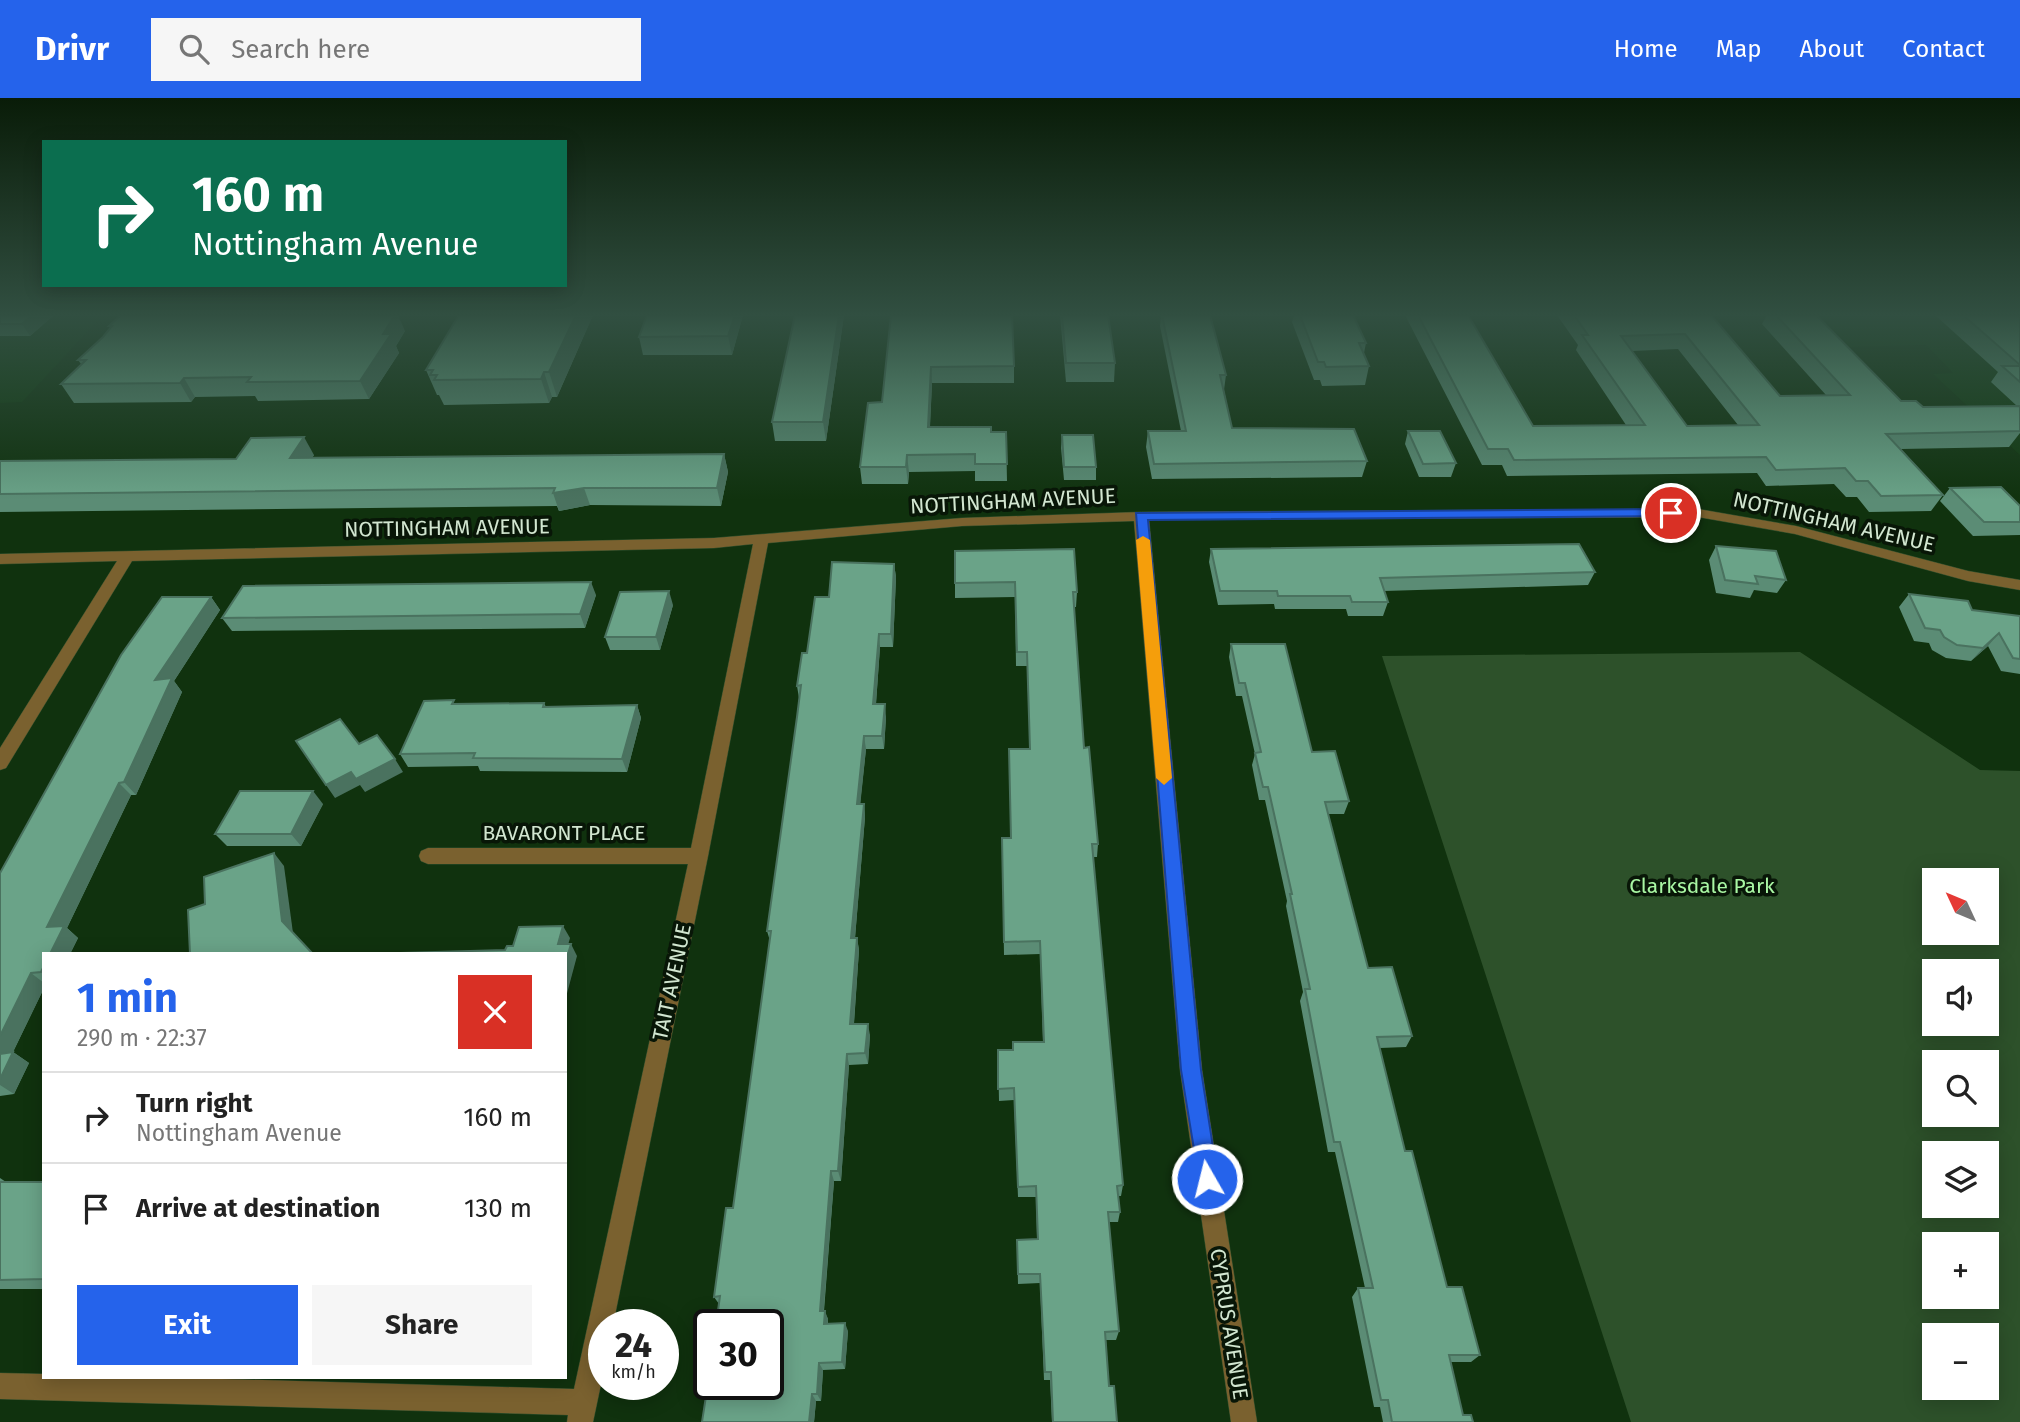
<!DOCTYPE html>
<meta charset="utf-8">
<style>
:root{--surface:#fff;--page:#f6f6f6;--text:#222;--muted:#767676;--line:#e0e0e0;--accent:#2563eb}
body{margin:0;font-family:"Fira Sans",sans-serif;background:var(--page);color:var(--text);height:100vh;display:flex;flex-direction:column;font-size:26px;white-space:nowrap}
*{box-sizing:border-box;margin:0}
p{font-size:23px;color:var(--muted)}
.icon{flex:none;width:38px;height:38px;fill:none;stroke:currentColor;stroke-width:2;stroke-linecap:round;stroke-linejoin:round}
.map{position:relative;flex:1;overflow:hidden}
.side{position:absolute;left:42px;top:854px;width:525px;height:427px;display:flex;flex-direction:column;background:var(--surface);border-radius:0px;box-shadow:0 4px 18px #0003}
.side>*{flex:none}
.banner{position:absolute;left:42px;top:42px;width:525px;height:147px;border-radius:0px;box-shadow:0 4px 18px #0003;background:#0b6e4f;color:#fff;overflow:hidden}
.needle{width:46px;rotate:314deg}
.controls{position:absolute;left:1922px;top:770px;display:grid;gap:14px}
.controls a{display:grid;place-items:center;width:77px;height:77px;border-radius:0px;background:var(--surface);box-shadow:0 4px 18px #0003;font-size:35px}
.speed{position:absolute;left:588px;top:1211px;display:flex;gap:14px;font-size:35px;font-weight:700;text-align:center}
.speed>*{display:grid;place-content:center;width:91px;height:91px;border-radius:50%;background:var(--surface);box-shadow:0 4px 18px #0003;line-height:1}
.speed small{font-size:18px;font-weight:400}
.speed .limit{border:4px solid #111;border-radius:10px;background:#fff;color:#111}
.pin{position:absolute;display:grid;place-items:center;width:60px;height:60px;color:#fff;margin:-30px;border:4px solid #fff;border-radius:50%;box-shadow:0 2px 7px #0007}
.me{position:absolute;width:77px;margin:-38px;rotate:352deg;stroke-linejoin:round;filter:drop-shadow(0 0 5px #0008)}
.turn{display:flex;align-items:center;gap:24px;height:147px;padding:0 35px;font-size:32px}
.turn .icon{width:91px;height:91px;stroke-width:2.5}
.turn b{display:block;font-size:49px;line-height:60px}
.round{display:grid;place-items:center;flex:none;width:74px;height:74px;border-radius:0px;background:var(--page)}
.overview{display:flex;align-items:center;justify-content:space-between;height:119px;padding:0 35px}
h1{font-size:42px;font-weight:700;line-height:52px;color:var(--accent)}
.button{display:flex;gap:14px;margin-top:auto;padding:14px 35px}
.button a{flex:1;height:80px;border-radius:0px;background:var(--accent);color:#fff;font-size:28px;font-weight:700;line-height:80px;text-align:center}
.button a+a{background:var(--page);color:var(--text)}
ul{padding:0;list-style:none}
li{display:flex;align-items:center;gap:21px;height:91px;padding:0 35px;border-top:2px solid var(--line)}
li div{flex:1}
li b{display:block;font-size:26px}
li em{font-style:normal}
header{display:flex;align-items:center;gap:42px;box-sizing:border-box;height:98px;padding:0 35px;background:var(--accent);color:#fff}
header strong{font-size:33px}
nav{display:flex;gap:38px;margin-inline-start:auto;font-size:24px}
.search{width:490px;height:63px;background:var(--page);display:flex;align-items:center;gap:18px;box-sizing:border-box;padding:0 24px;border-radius:0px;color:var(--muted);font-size:26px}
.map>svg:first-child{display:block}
.built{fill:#113a10}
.green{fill:#2d512a;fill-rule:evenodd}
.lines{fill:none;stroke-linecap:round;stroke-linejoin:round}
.minor-casing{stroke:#2f4f2d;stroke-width:1}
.minor{fill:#7a612f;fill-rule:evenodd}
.wall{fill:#5b8c75;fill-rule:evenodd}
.shaded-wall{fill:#4a725f}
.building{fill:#6aa388;stroke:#4a725f;stroke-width:2;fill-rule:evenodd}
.route{fill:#2563eb;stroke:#184099;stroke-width:2}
.slow{fill:#f59e0b}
.labels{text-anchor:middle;stroke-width:7;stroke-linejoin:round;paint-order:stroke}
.street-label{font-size:21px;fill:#d2e6d0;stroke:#081607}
.park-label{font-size:21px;fill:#a9f7a3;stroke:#081607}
</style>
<header>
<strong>Drivr</strong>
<div class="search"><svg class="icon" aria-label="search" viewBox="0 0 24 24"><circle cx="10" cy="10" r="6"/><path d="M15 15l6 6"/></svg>Search here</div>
<nav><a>Home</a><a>Map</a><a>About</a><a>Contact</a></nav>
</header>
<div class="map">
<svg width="2020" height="1324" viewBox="0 0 2020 1324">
<rect width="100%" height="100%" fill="#10320e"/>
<g class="built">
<polygon points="0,217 103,217 22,304 0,305"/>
<polygon points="1761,217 2020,217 2020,357 1933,276 1953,275 1926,247 1849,249 1819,219"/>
</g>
<path class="green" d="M1800,554L1980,672L2020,673V1324H1631L1382,558ZM1934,782H1986V835H1934ZM1934,873H1986V926H1934ZM1934,964H1986V1017H1934ZM1934,1055H1986V1108H1934ZM1934,1146H1986V1199H1934ZM1934,1237H1986V1290H1934Z"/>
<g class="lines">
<defs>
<polygon id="minor" points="1698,411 1796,428 1968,473 2020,482 2020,492 1968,483 1795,436 1698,419 1149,422 1202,972 1257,1324 1231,1324 1180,972 1134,423 962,428 768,445 708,758 613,1227 604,1227 604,1272 593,1324 567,1324 568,1317 0,1301 0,1275 44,1276 44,1279 155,1279 574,1291 688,766 428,766 421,763 419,758 421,753 428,750 691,750 753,446 714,450 132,463 6,670 0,672 0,650 117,463 0,466 0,456 714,440 962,420 1141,414"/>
</defs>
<use href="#minor" class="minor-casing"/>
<use href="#minor" class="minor"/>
</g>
<g class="wall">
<polygon points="0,217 54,217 30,238 0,238"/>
<polygon points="459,217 593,217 557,299 552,299 549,305 444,307 439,297 437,297 426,272"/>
<polygon points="647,217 743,217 732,257 643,257 639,239"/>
<polygon points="844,217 826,343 775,343 772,324"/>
<polygon points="891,217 1014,268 1014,285 932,285 930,329 991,334 1006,334 1007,383 975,383 975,373 909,374 908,386 862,386 860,369 882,304"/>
<polygon points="1060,217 1108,217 1115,265 1114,284 1066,284"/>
<polygon points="1161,217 1210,217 1226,277 1224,292 1232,330 1367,363 1362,379 1152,381 1146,349 1148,333 1181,333 1160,228"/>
<polygon points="1294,217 1353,217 1366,245 1364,255 1369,268 1365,287 1322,288 1320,282 1314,282 1292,224"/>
<path d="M1405,217H1468L1533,328L1626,327L1576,252L1578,247L1557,217H1711L1780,298L1826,297L1762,226L1767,217H1816L1901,303L1923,309L2017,308L1991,284L1998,274L1935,217H2020V335L2009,349L1901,351L1943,397L1931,413L1869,414L1857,399H1846L1834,386L1766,388L1757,375L1507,378L1502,367H1482ZM1678,251L1738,327L1687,328L1632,253Z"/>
<polygon points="109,228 405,233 396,248 399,255 369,301 258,303 255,298 195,299 191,304 74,305 61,286 81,266 78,262 103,239 110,230"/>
<polygon points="1408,333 1456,365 1451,379 1419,379 1405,346"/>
<polygon points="1062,337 1096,369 1096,382 1064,382 1061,350"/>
<polygon points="724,356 728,374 721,408 590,407 559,413 557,408 0,414 0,363 236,361 314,357 312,360"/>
<polygon points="1950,390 2020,408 2020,437 1973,438 1940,403"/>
<polygon points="1716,448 1786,482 1777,495 1754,492 1750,500 1716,495 1709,462"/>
<polygon points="1211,451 1595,474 1588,487 1384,493 1388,504 1383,518 1348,518 1346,511 1275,511 1274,506 1218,507 1209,464"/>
<polygon points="955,453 1077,494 1076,509 1074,509 1084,650 1098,746 1097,759 1093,759 1123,1087 1121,1098 1118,1098 1120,1114 1118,1124 1109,1124 1119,1233 1116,1242 1106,1242 1109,1288 1117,1324 1052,1324 1050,1282 1044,1282 1040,1185 1018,1186 1017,1142 1037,1141 1036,1099 1018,1099 1014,1002 999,1003 998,952 1013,952 1043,944 1040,856 1004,857 1002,740 1011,740 1030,651 1027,568 1016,568 1015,499 955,500"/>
<polygon points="894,466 896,479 893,549 880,549 876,606 886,619 884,651 866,651 860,706 864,706 865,719 855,840 857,840 859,852 854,926 870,937 868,966 849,967 841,1083 834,1083 824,1213 828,1221 828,1225 848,1233 845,1271 823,1272 821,1303 816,1303 814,1324 702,1324 719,1206 714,1199 733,1110 770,843 767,833 797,619 799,600 797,588 807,555 829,499"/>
<polygon points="1909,496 1972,512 2020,518 2020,576 2001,573 1988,548 1971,563 1946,560 1932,552 1929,545 1914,543 1899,509"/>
<polygon points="596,497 585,530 232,533 222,520"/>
<polygon points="211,499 220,512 174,583 182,594 136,697 131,697 67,830 78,840 70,856 44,856 44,890 13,954 29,965 14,996 0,998 0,775"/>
<polygon points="673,507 660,552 610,552 605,539"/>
<polygon points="1231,546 1349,703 1344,716 1328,716 1368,870 1412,938 1406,949 1380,950 1405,1053 1447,1189 1480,1257 1471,1264 1451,1264 1463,1317 1473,1324 1383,1324 1380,1309 1374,1309 1352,1199 1358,1190 1365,1190 1335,1054 1328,1054 1300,903 1303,894 1286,808 1287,803 1265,702 1259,702 1252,667 1255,656 1242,598 1236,598 1229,559"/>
<polygon points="544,605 546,609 637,607 641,620 627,674 480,673 478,668 408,669 400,656 456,606"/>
<polygon points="323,706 301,748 227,748 215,736"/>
<polygon points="0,1080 6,1084 44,1084 44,1191 0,1191"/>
</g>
<g class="shaded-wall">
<polygon points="32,217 54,217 30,238 22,226"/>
<polygon points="395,217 398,217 405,233 396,248 399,255 369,301 360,283 383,236"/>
<polygon points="576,217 593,217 557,299 549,274"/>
<polygon points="735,217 743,217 732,257 728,238"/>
<polygon points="839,217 844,217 826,343 823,324"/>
<polygon points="931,269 932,285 929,345 928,329"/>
<polygon points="544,274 552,299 549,305 541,281"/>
<polygon points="184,280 195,299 191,304 180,285"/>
<polygon points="304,339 314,357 300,378 290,360"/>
<polygon points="724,356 728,374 721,408 717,390"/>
<polygon points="907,357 909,374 908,386 906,369"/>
<polygon points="584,390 590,407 559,413 553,395"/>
<polygon points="894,466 896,479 893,549 891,536"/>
<polygon points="591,484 596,497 585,530 580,516"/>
<polygon points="669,493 673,507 660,552 656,539"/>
<polygon points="211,499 220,512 174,583 182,594 136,697 124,684 155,582"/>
<polygon points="1999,535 1988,548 1971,563 1983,550"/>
<polygon points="879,536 880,549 875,619 873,606"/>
<polygon points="885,606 886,619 884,651 882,638"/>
<polygon points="637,607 641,620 627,674 622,661"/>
<polygon points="864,638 866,651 859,719 857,706"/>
<polygon points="395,661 403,674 365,694 360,687 335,700 326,687 351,674"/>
<polygon points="119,685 131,697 67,830 78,840 70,856 50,856 47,829"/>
<polygon points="313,693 323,706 301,748 291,736"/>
<polygon points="864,706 865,719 854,852 851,840"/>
<polygon points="274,755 284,768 293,835 282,823"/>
<polygon points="563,828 570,840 565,858 558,846"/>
<polygon points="857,840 859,852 853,937 850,926"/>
<polygon points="571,846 577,858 565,903 565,866"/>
<polygon points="31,875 44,885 44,890 13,954 29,965 14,996 0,987 0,938"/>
<polygon points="868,926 870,937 868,966 865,955"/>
<polygon points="847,956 849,967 841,1083 838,1073"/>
<polygon points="831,1073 834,1083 823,1221 820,1213"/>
<polygon points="825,1213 828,1221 827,1233 824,1226"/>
<polygon points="845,1225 848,1233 845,1271 842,1264"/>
<polygon points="819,1265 823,1272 821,1303 817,1296"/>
<polygon points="812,1296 816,1303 814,1324 809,1324"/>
</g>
<g class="building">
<polygon points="0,217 32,217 22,226 0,226"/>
<polygon points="121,217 395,217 383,236 391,236 360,283 247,284 251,279 184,280 180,285 61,286 86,262 78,262 103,239 112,228 109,228"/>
<polygon points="459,217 576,217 549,274 544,274 541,281 434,282 437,277 430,277 433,272 426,272"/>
<polygon points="647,217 735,217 728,238 639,239"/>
<polygon points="795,217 839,217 823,324 772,324"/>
<polygon points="891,217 1012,217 1014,268 931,269 928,329 991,329 991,334 1006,334 1007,366 975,366 975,356 907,357 906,369 860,369 868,305 882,304"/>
<polygon points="1062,217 1108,217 1115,265 1066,265"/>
<polygon points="1162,217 1210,217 1226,277 1220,277 1232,330 1354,331 1367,363 1154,366 1148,333 1186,333"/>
<polygon points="1300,217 1353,217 1366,245 1359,245 1369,268 1326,269 1324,264 1318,264"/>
<path d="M1418,217H1468L1533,328L1645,327L1582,237H1588L1574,217H1711L1780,298L1850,297L1776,217H1816L1901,303H1916L1923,309L2020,308V333L1886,336L1943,397L1881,398L1868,383H1856L1845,370L1776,372L1766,359L1514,362L1508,351H1488ZM1685,236L1759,327L1687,328L1621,238Z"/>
<polygon points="1963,217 2020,217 2020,267"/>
<polygon points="2002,268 2020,268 2020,284"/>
<polygon points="1408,333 1440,333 1456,365 1423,366"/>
<polygon points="1062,337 1093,337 1096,369 1064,369"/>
<polygon points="304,339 290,360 724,356 717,390 584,390 553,395 555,390 0,396 0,363 236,361 251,340"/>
<polygon points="2001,389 2020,408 2020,424 1984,424 1950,390"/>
<polygon points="1579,446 1595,474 1380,480 1388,504 1352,504 1350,498 1278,498 1277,493 1220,493 1211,451"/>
<polygon points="1716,448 1776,453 1786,482 1755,478 1758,486 1725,482"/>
<polygon points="1074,451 1077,494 1073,494 1084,650 1089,649 1092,682 1098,746 1092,746 1123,1087 1117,1088 1120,1114 1108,1114 1119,1233 1105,1234 1109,1288 1114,1288 1117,1324 1053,1324 1051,1274 1045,1274 1040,1176 1018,1176 1017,1142 1038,1141 1036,1088 1018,1089 1014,990 998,991 998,952 1013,952 1013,944 1044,944 1040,843 1004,844 1002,740 1011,740 1009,651 1030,651 1027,554 1017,554 1015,484 955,485 955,453"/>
<polygon points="832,464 894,466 891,536 879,536 873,606 885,606 882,638 864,638 857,706 864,706 851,840 857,840 850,926 868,926 865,955 847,956 838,1073 831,1073 820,1213 825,1213 824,1226 845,1225 842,1264 819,1265 817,1296 812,1296 809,1324 702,1324 709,1279 709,1286 768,1286 768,1227 716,1227 720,1198 714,1199 726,1110 733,1110 771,833 767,833 797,619 801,587 797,588 802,555 807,555 815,499 829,499"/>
<polygon points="591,484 580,516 222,520 243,488"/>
<polygon points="669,493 656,539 605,539 620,494"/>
<polygon points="1909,496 1968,503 1972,512 2020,518 2020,561 2013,560 1999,535 1983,550 1957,547 1944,539 1940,532 1925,530"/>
<polygon points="162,499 211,499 155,582 172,580 124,684 119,685 47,829 64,828 50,856 44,856 44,868 41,874 31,875 0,938 0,775 121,557"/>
<polygon points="1231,546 1285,546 1312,654 1335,653 1349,703 1325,704 1368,870 1392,869 1412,938 1377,939 1405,1053 1412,1053 1447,1189 1462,1189 1480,1257 1449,1257 1463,1317 1471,1317 1473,1324 1392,1324 1388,1302 1381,1302 1358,1190 1373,1190 1340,1044 1334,1044 1305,891 1310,891 1290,796 1292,796 1268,689 1263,689 1255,655 1261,654 1245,585 1239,585"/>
<polygon points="454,602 452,606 544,605 543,609 637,607 622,661 473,660 475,655 400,656 424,603"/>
<polygon points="340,621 359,646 377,637 395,661 356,681 351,674 326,687 296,643"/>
<polygon points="240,693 313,693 291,736 215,736"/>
<polygon points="274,755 282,823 313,856 190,856 188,812 205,806 204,779"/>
<polygon points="563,828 558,846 571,846 565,866 565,856 365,856 505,852 507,848 513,848 519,829"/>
<polygon points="13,954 0,981 0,956"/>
<polygon points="0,1084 44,1084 44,1181 0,1182"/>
</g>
<linearGradient id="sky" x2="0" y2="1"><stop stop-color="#091c08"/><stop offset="0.54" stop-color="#314f41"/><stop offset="1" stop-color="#314f41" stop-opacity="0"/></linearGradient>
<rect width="2020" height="402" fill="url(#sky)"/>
<polygon class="route" points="1671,411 1677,415 1675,418 1148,422 1201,972 1218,1081 1214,1088 1207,1091 1200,1088 1181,972 1136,415"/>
<polygon class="slow" points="1143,438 1150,442 1172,680 1164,687 1156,680 1136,442"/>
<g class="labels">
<g class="street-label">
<text transform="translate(1013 403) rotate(-3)" y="7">NOTTINGHAM AVENUE</text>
<text transform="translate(1834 424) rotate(13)" y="7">NOTTINGHAM AVENUE</text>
<text transform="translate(447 430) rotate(-1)" y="7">NOTTINGHAM AVENUE</text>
<text x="564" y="742">BAVARONT PLACE</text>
<text transform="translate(672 884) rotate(-78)" y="7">TAIT AVENUE</text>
<text transform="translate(1229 1226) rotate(81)" y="7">CYPRUS AVENUE</text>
</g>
<g class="park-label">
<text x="1702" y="795">Clarksdale Park</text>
</g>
</g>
</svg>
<div class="controls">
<a><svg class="needle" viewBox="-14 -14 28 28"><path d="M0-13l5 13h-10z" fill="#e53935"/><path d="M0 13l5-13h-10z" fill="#767676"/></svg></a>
<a><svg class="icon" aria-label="sound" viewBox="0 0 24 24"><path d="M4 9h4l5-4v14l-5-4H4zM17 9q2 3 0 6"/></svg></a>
<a><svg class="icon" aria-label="search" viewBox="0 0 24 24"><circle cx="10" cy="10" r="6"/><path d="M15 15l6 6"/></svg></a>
<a><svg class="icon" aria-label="layers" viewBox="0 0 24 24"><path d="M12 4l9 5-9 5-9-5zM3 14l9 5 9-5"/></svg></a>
<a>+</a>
<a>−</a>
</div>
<div class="speed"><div>24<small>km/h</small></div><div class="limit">30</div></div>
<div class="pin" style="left:1671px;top:415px;background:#d93025"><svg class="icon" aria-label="arrive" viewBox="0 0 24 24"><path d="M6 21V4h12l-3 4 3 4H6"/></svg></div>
<svg class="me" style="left:1207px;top:1081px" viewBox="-20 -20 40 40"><circle r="17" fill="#2563eb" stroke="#fff" stroke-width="3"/><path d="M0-11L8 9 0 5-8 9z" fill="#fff"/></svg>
<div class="banner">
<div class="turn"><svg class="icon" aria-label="right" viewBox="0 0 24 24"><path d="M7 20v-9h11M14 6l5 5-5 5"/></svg><div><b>160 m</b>Nottingham Avenue</div></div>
</div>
<section class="side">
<div class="overview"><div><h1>1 min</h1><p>290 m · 22:37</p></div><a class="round" style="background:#d93025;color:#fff"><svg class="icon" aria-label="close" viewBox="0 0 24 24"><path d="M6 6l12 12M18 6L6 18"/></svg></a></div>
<ul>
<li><svg class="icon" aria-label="right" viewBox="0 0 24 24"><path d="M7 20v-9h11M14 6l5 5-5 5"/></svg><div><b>Turn right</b><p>Nottingham Avenue</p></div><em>160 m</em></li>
<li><svg class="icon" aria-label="arrive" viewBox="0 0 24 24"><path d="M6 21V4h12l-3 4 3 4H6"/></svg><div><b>Arrive at destination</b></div><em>130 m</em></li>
</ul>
<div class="button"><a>Exit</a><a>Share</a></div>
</section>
</div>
